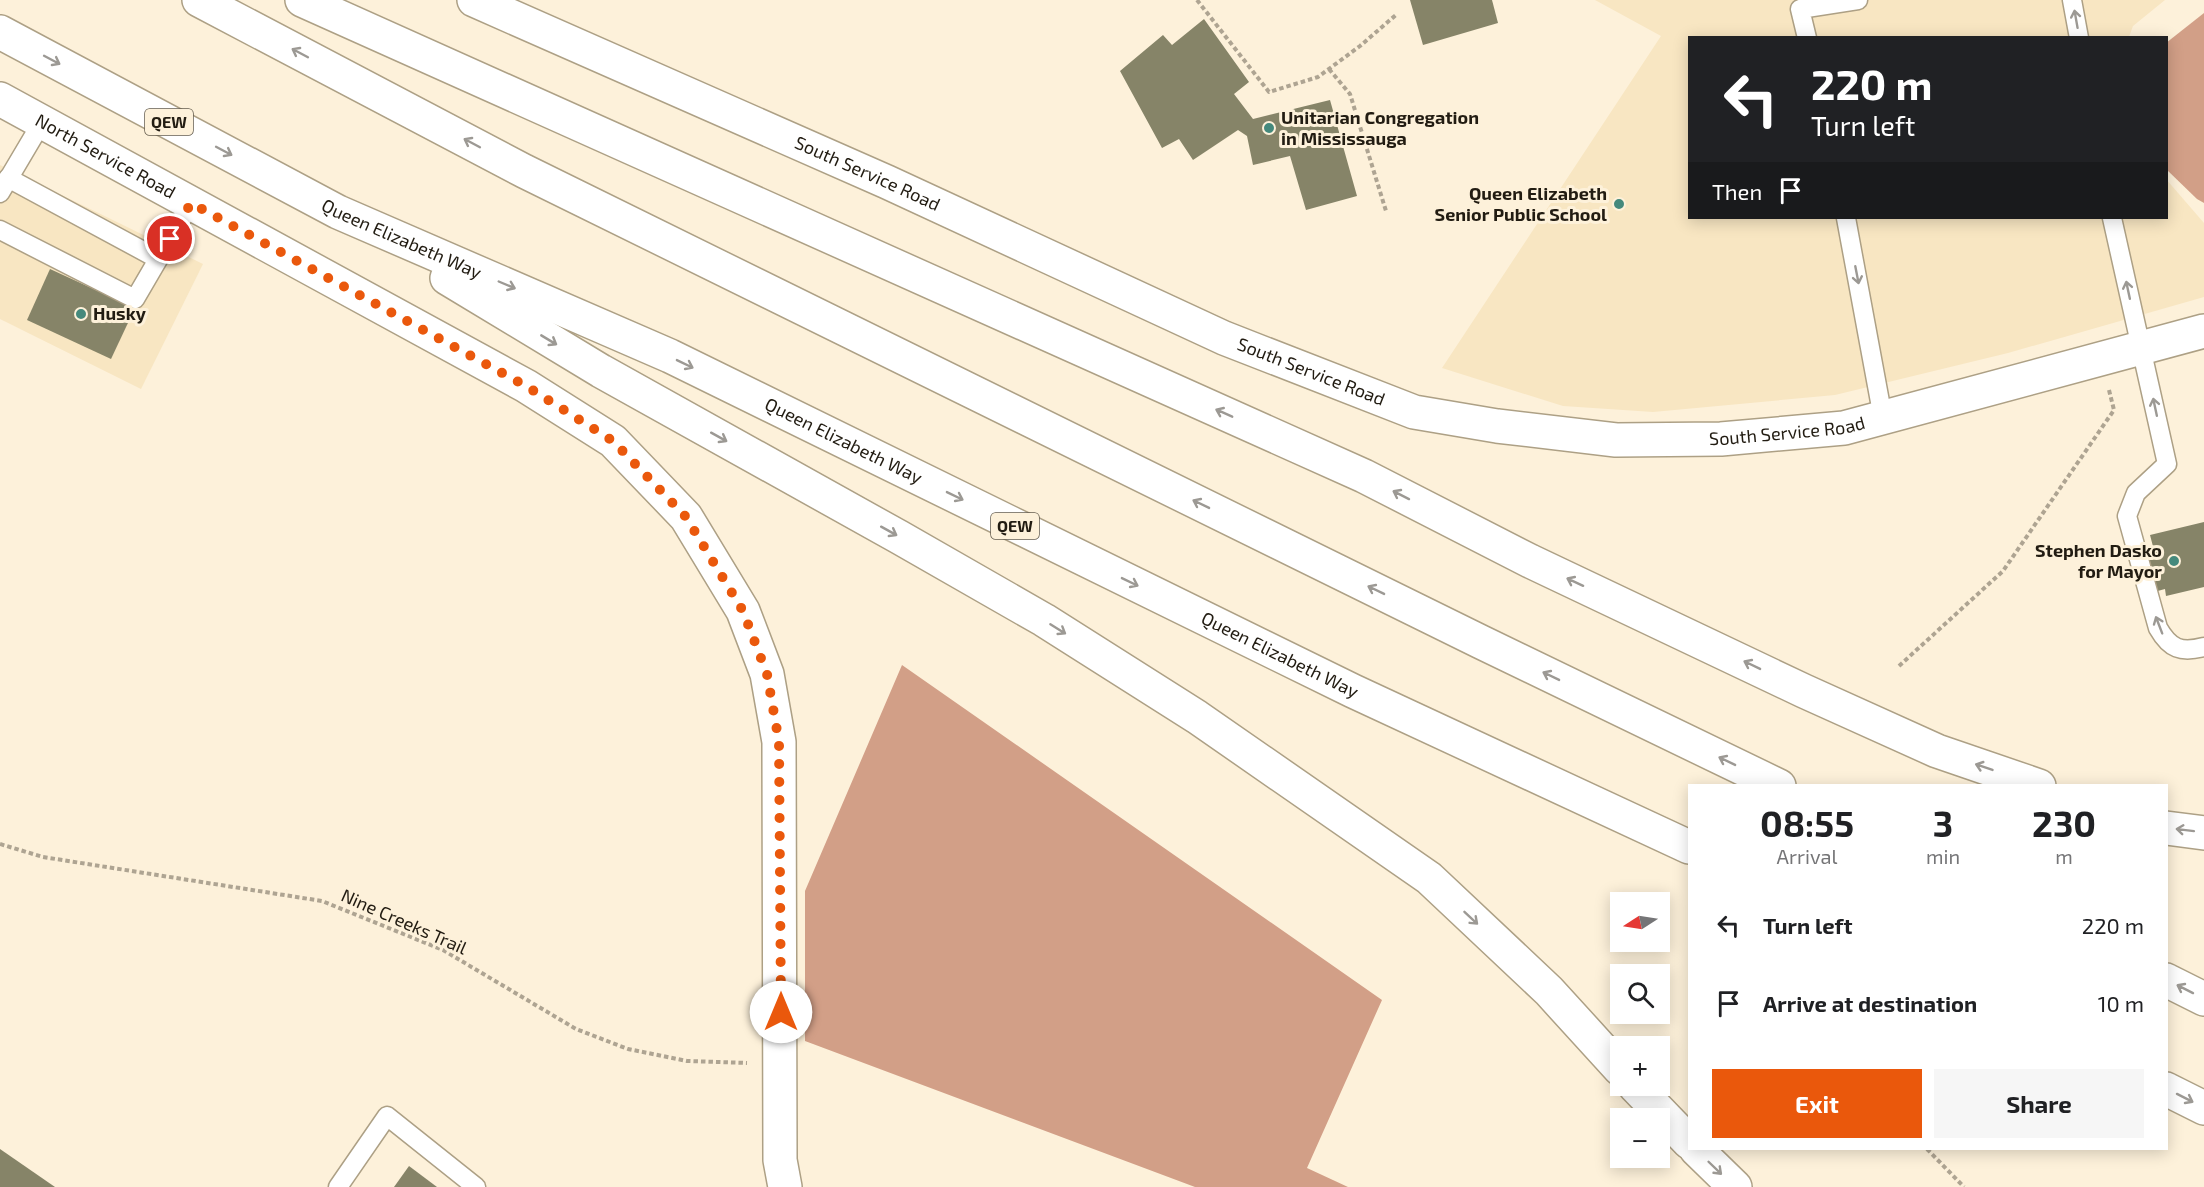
<!DOCTYPE html>
<meta charset="utf-8">
<style>
:root{--surface:#fff;--page:#f6f6f6;--text:#202124;--muted:#757577;--accent:#ea580c}
body{margin:0;font-family:"Exo 2",sans-serif;background:var(--page);color:var(--text);height:100vh;display:flex;flex-direction:column;font-size:22px;white-space:nowrap}
*{box-sizing:border-box;margin:0}
p{font-size:20px;color:var(--muted)}
.icon{flex:none;width:33px;height:33px;fill:none;stroke:currentColor;stroke-width:2;stroke-linecap:round;stroke-linejoin:round}
.map{position:relative;flex:1;overflow:hidden}
.sheet{position:absolute;left:1688px;top:784px;width:480px;height:366px;display:flex;flex-direction:column;background:var(--surface);border-radius:0px;box-shadow:0 3px 15px #0003}
.sheet>*{flex:none}
.top-card{position:absolute;left:1688px;top:36px;width:480px;height:183px;border-radius:0px;box-shadow:0 3px 15px #0003;background:#202124;color:#fff;overflow:hidden}
.needle{width:39px;rotate:258deg}
.buttons{position:absolute;left:1610px;top:892px;display:grid;gap:12px}
.buttons a{display:grid;place-items:center;width:60px;height:60px;border-radius:0px;background:var(--surface);box-shadow:0 3px 15px #0003;font-size:30px}
.pin{position:absolute;display:grid;place-items:center;width:51px;height:51px;color:#fff;margin:-26px;border:3px solid #fff;border-radius:50%;box-shadow:0 2px 6px #0007}
.me{position:absolute;width:66px;margin:-33px;rotate:0deg;stroke-linejoin:round;filter:drop-shadow(0 0 4px #0008)}
.turn{display:flex;align-items:center;gap:21px;height:126px;padding:0 24px;font-size:27px}
.turn .icon{width:78px;height:78px;stroke-width:2.5}
.turn b{display:block;font-size:42px;line-height:51px}
.then{display:flex;align-items:center;height:57px;padding:0 24px;background:#0003;gap:12px;font-size:22px}
.eta{display:flex;justify-content:space-evenly;align-items:center;height:102px;text-align:center}
.eta b{font-size:36px;font-weight:700;line-height:42px}
.cta{display:flex;gap:12px;margin-top:auto;padding:12px 24px}
.cta a{flex:1;height:69px;border-radius:0px;background:var(--accent);color:#fff;font-size:24px;font-weight:700;line-height:69px;text-align:center}
.cta a+a{background:var(--page);color:var(--text)}
ul{padding:0;list-style:none}
li{display:flex;align-items:center;gap:18px;height:78px;padding:0 24px}
li div{flex:1}
li b{display:block;font-size:22px}
li em{font-style:normal}
.map>svg:first-child{display:block}
.built{fill:#f8e6c2}
.forest{fill:#d29f87}
.building{fill:#868468}
.lines{fill:none;stroke-linecap:round;stroke-linejoin:round}
.lane-casing{stroke:#ada085;stroke-width:21}
.secondary-casing{stroke:#ada085;stroke-width:36}
.highway-casing{stroke:#ada085;stroke-width:36}
.path{stroke:#aea492;stroke-width:4;stroke-dasharray:4.5 3;stroke-linecap:butt}
.lane{stroke:#fff;stroke-width:18}
.secondary{stroke:#fff;stroke-width:33}
.highway{stroke:#fff;stroke-width:33}
.oneway{stroke:#9c9994}
.route{stroke:#ea580c;stroke-width:10;stroke-dasharray:0 18}
.poi-dot{fill:#45897c;stroke:#fdf1da;stroke-width:2}
.labels{text-anchor:middle;stroke-width:6;stroke-linejoin:round;paint-order:stroke}
.shield{fill:#fdf1da;stroke:#645c4e;stroke-width:1.5}
.shield-label{font-size:16px;font-weight:bold;fill:#221c12}
.poi-label{font-size:18px;font-weight:bold;fill:#221c12;stroke:#fdf1da;text-anchor:start}
.street-label{font-size:18px;fill:#221c12;stroke:#fdf1da}
</style>
<div class="map">
<svg width="2204" height="1187" viewBox="0 0 2204 1187">
<rect width="100%" height="100%" fill="#fdf1da"/>
<g class="built">
<polygon points="1595,0 2165,0 2133,26 2129,37 1689,38 1689,218 2166,218 2166,179 2204,223 2204,297 2008,353 1835,395 1653,412 1563,406 1442,368 1661,36"/>
<polygon points="0,165 203,264 141,389 0,319"/>
</g>
<g class="forest">
<polygon points="2204,13 2204,203 2197,199 2166,169 2166,43"/>
<polygon points="902,665 1382,1000 1307,1168 1348,1187 1195,1187 805,1041 805,891"/>
</g>
<g class="building">
<polygon points="1410,0 1492,0 1498,23 1423,45"/>
<polygon points="1204,19 1249,82 1234,94 1253,119 1330,100 1357,196 1306,210 1290,156 1253,165 1247,136 1238,130 1193,160 1179,139 1162,148 1120,71 1163,35 1172,45"/>
<polygon points="50,269 135,308 111,359 27,320"/>
<polygon points="2204,522 2204,587 2166,596 2165,589 2139,596 2131,564 2156,558 2150,535"/>
<polygon points="0,1149 55,1187 0,1187"/>
<polygon points="409,1166 437,1187 394,1187"/>
</g>
<g class="lines">
<defs>
<g id="lane">
<polyline points="2072,0 2079,38"/>
<polyline points="1807,38 1800,9 1858,0"/>
<polyline points="8,178 158,259"/>
<polyline points="0,193 42,122"/>
<polyline points="1846,218 1883,418"/>
<path d="M2112,218L2167,464L2136,493L2127,516L2158,628C2170,649 2181,653 2204,647"/>
<polyline points="0,230 135,299 191,203"/>
<polyline points="338,1187 387,1116 476,1187"/>
</g>
<g id="secondary">
<path id="s1" d="M474,0L887,182L1224,338L1414,412L1497,426L1616,440L1721,439L1844,428L2204,331"/>
<path id="s2" d="M0,99L526,386L613,441L686,517L743,611L767,674L779,742L780,1160L785,1187"/>
</g>
<g id="highway">
<polyline points="199,0 524,171 1481,642 1779,786"/>
<polyline points="302,0 1364,476 1530,561 1804,691 1937,751 2039,786"/>
<path id="s3" d="M0,32L338,212L670,356L1353,691L1689,847"/>
<polyline points="447,278 601,371 899,537 1044,620 1197,717 1429,878 1549,991 1620,1069"/>
<polyline points="2166,828 2204,833"/>
<polyline points="2166,980 2204,999"/>
<polyline points="1635,1086 1689,1142"/>
<polyline points="2166,1089 2204,1108"/>
<polyline points="1696,1149 1735,1187"/>
</g>
</defs>
<use href="#lane" class="lane-casing"/>
<use href="#secondary" class="secondary-casing"/>
<use href="#highway" class="highway-casing"/>
<g class="path">
<polyline points="1197,0 1269,92 1318,77 1360,46 1397,14"/>
<polyline points="1329,69 1350,94 1386,211"/>
<polyline points="1899,666 2003,571 2114,410 2109,390"/>
<polyline points="0,844 43,857 322,901 443,950 576,1029 628,1049 687,1061 747,1063"/>
<polyline points="1927,1149 1964,1187"/>
</g>
<use href="#lane" class="lane"/>
<use href="#secondary" class="secondary"/>
<use href="#highway" class="highway"/>
</g>
<defs><path id="oneway-shaft" d="M-6 0H5M1.5-3L5.5 0L1.5 3" fill="none" stroke-width="1.6" stroke-linecap="round" stroke-linejoin="round" transform="scale(1.5)"/></defs>
<g class="oneway">
<use href="#oneway-shaft" transform="translate(2076 19) rotate(-100)"/>
<use href="#oneway-shaft" transform="translate(300 53) rotate(-152)"/>
<use href="#oneway-shaft" transform="translate(52 60) rotate(28)"/>
<use href="#oneway-shaft" transform="translate(472 143) rotate(-152)"/>
<use href="#oneway-shaft" transform="translate(224 151) rotate(28)"/>
<use href="#oneway-shaft" transform="translate(1857 275) rotate(79)"/>
<use href="#oneway-shaft" transform="translate(507 285) rotate(23)"/>
<use href="#oneway-shaft" transform="translate(2128 290) rotate(-102)"/>
<use href="#oneway-shaft" transform="translate(549 340) rotate(31)"/>
<use href="#oneway-shaft" transform="translate(685 364) rotate(26)"/>
<use href="#oneway-shaft" transform="translate(2155 407) rotate(-102)"/>
<use href="#oneway-shaft" transform="translate(1224 413) rotate(-156)"/>
<use href="#oneway-shaft" transform="translate(719 437) rotate(29)"/>
<use href="#oneway-shaft" transform="translate(1401 495) rotate(-153)"/>
<use href="#oneway-shaft" transform="translate(955 496) rotate(26)"/>
<use href="#oneway-shaft" transform="translate(1201 504) rotate(-154)"/>
<use href="#oneway-shaft" transform="translate(889 531) rotate(29)"/>
<use href="#oneway-shaft" transform="translate(1130 582) rotate(26)"/>
<use href="#oneway-shaft" transform="translate(1575 582) rotate(-155)"/>
<use href="#oneway-shaft" transform="translate(1376 590) rotate(-154)"/>
<use href="#oneway-shaft" transform="translate(2159 625) rotate(-111)"/>
<use href="#oneway-shaft" transform="translate(1058 629) rotate(32)"/>
<use href="#oneway-shaft" transform="translate(1752 665) rotate(-154)"/>
<use href="#oneway-shaft" transform="translate(1551 676) rotate(-154)"/>
<use href="#oneway-shaft" transform="translate(1727 761) rotate(-154)"/>
<use href="#oneway-shaft" transform="translate(1984 767) rotate(-161)"/>
<use href="#oneway-shaft" transform="translate(2185 830) rotate(-173)"/>
<use href="#oneway-shaft" transform="translate(1471 918) rotate(43)"/>
<use href="#oneway-shaft" transform="translate(2185 989) rotate(-153)"/>
<use href="#oneway-shaft" transform="translate(2185 1098) rotate(27)"/>
<use href="#oneway-shaft" transform="translate(1715 1168) rotate(44)"/>
</g>
<g class="lines">
<polyline class="route" points="170,239 191,203 526,386 613,441 686,517 743,611 767,674 779,742 781,1012"/>
</g>
<g class="poi-dot">
<circle cx="1269" cy="128" r="6"/>
<circle cx="1619" cy="204" r="6"/>
<circle cx="81" cy="314" r="6"/>
<circle cx="2174" cy="561" r="6"/>
</g>
<g class="labels">
<g class="shield">
<rect x="145" y="109" width="48" height="26" rx="4.5"/>
<rect x="991" y="513" width="48" height="26" rx="4.5"/>
</g>
<g class="shield-label">
<text x="169" y="128">QEW</text>
<text x="1015" y="532">QEW</text>
</g>
<g class="poi-label">
<text x="1281" y="124">Unitarian Congregation<tspan x="1281" dy="21">in Mississauga</tspan></text>
<text x="1607" y="200" text-anchor="end">Queen Elizabeth<tspan x="1607" dy="21">Senior Public School</tspan></text>
<text x="93" y="320">Husky</text>
<text x="2162" y="557" text-anchor="end">Stephen Dasko<tspan x="2162" dy="21">for Mayor</tspan></text>
</g>
<g class="street-label">
<text dy="6" stroke="none"><textPath href="#s2" startOffset="120">North Service Road</textPath></text>
<text dy="6" stroke="none"><textPath href="#s1" startOffset="430">South Service Road</textPath></text>
<text dy="6" stroke="none"><textPath href="#s3" startOffset="452">Queen Elizabeth Way</textPath></text>
<text dy="6" stroke="none"><textPath href="#s1" startOffset="916">South Service Road</textPath></text>
<text dy="6" stroke="none"><textPath href="#s1" startOffset="1402">South Service Road</textPath></text>
<text dy="6" stroke="none"><textPath href="#s3" startOffset="938">Queen Elizabeth Way</textPath></text>
<text dy="6" stroke="none"><textPath href="#s3" startOffset="1424">Queen Elizabeth Way</textPath></text>
<text transform="translate(404 922) rotate(24)" y="6">Nine Creeks Trail</text>
</g>
</g>
</svg>
<div class="buttons">
<a><svg class="needle" viewBox="-14 -14 28 28"><path d="M0-13l5 13h-10z" fill="#e53935"/><path d="M0 13l5-13h-10z" fill="#757577"/></svg></a>
<a><svg class="icon" aria-label="search" viewBox="0 0 24 24"><circle cx="10" cy="10" r="6"/><path d="M15 15l6 6"/></svg></a>
<a>+</a>
<a>−</a>
</div>
<div class="pin" style="left:170px;top:239px;background:#d93025"><svg class="icon" aria-label="arrive" viewBox="0 0 24 24"><path d="M6 21V4h12l-3 4 3 4H6"/></svg></div>
<svg class="me" style="left:781px;top:1012px" viewBox="-20 -20 40 40"><circle r="19" fill="#fff"/><path d="M0-13L10 11 0 6-10 11z" fill="#ea580c"/></svg>
<div class="top-card">
<div class="turn"><svg class="icon" aria-label="left" viewBox="0 0 24 24"><path d="M17 20v-9H6M10 6l-5 5 5 5"/></svg><div><b>220 m</b>Turn left</div></div>
<div class="then">Then<svg class="icon" aria-label="arrive" viewBox="0 0 24 24"><path d="M6 21V4h12l-3 4 3 4H6"/></svg></div>
</div>
<section class="sheet">
<div class="eta">
<div><b>08:55</b><p>Arrival</p></div>
<div><b>3</b><p>min</p></div>
<div><b>230</b><p>m</p></div>
</div>
<ul>
<li><svg class="icon" aria-label="left" viewBox="0 0 24 24"><path d="M17 20v-9H6M10 6l-5 5 5 5"/></svg><div><b>Turn left</b></div><em>220 m</em></li>
<li><svg class="icon" aria-label="arrive" viewBox="0 0 24 24"><path d="M6 21V4h12l-3 4 3 4H6"/></svg><div><b>Arrive at destination</b></div><em>10 m</em></li>
</ul>
<div class="cta"><a>Exit</a><a>Share</a></div>
</section>
</div>
